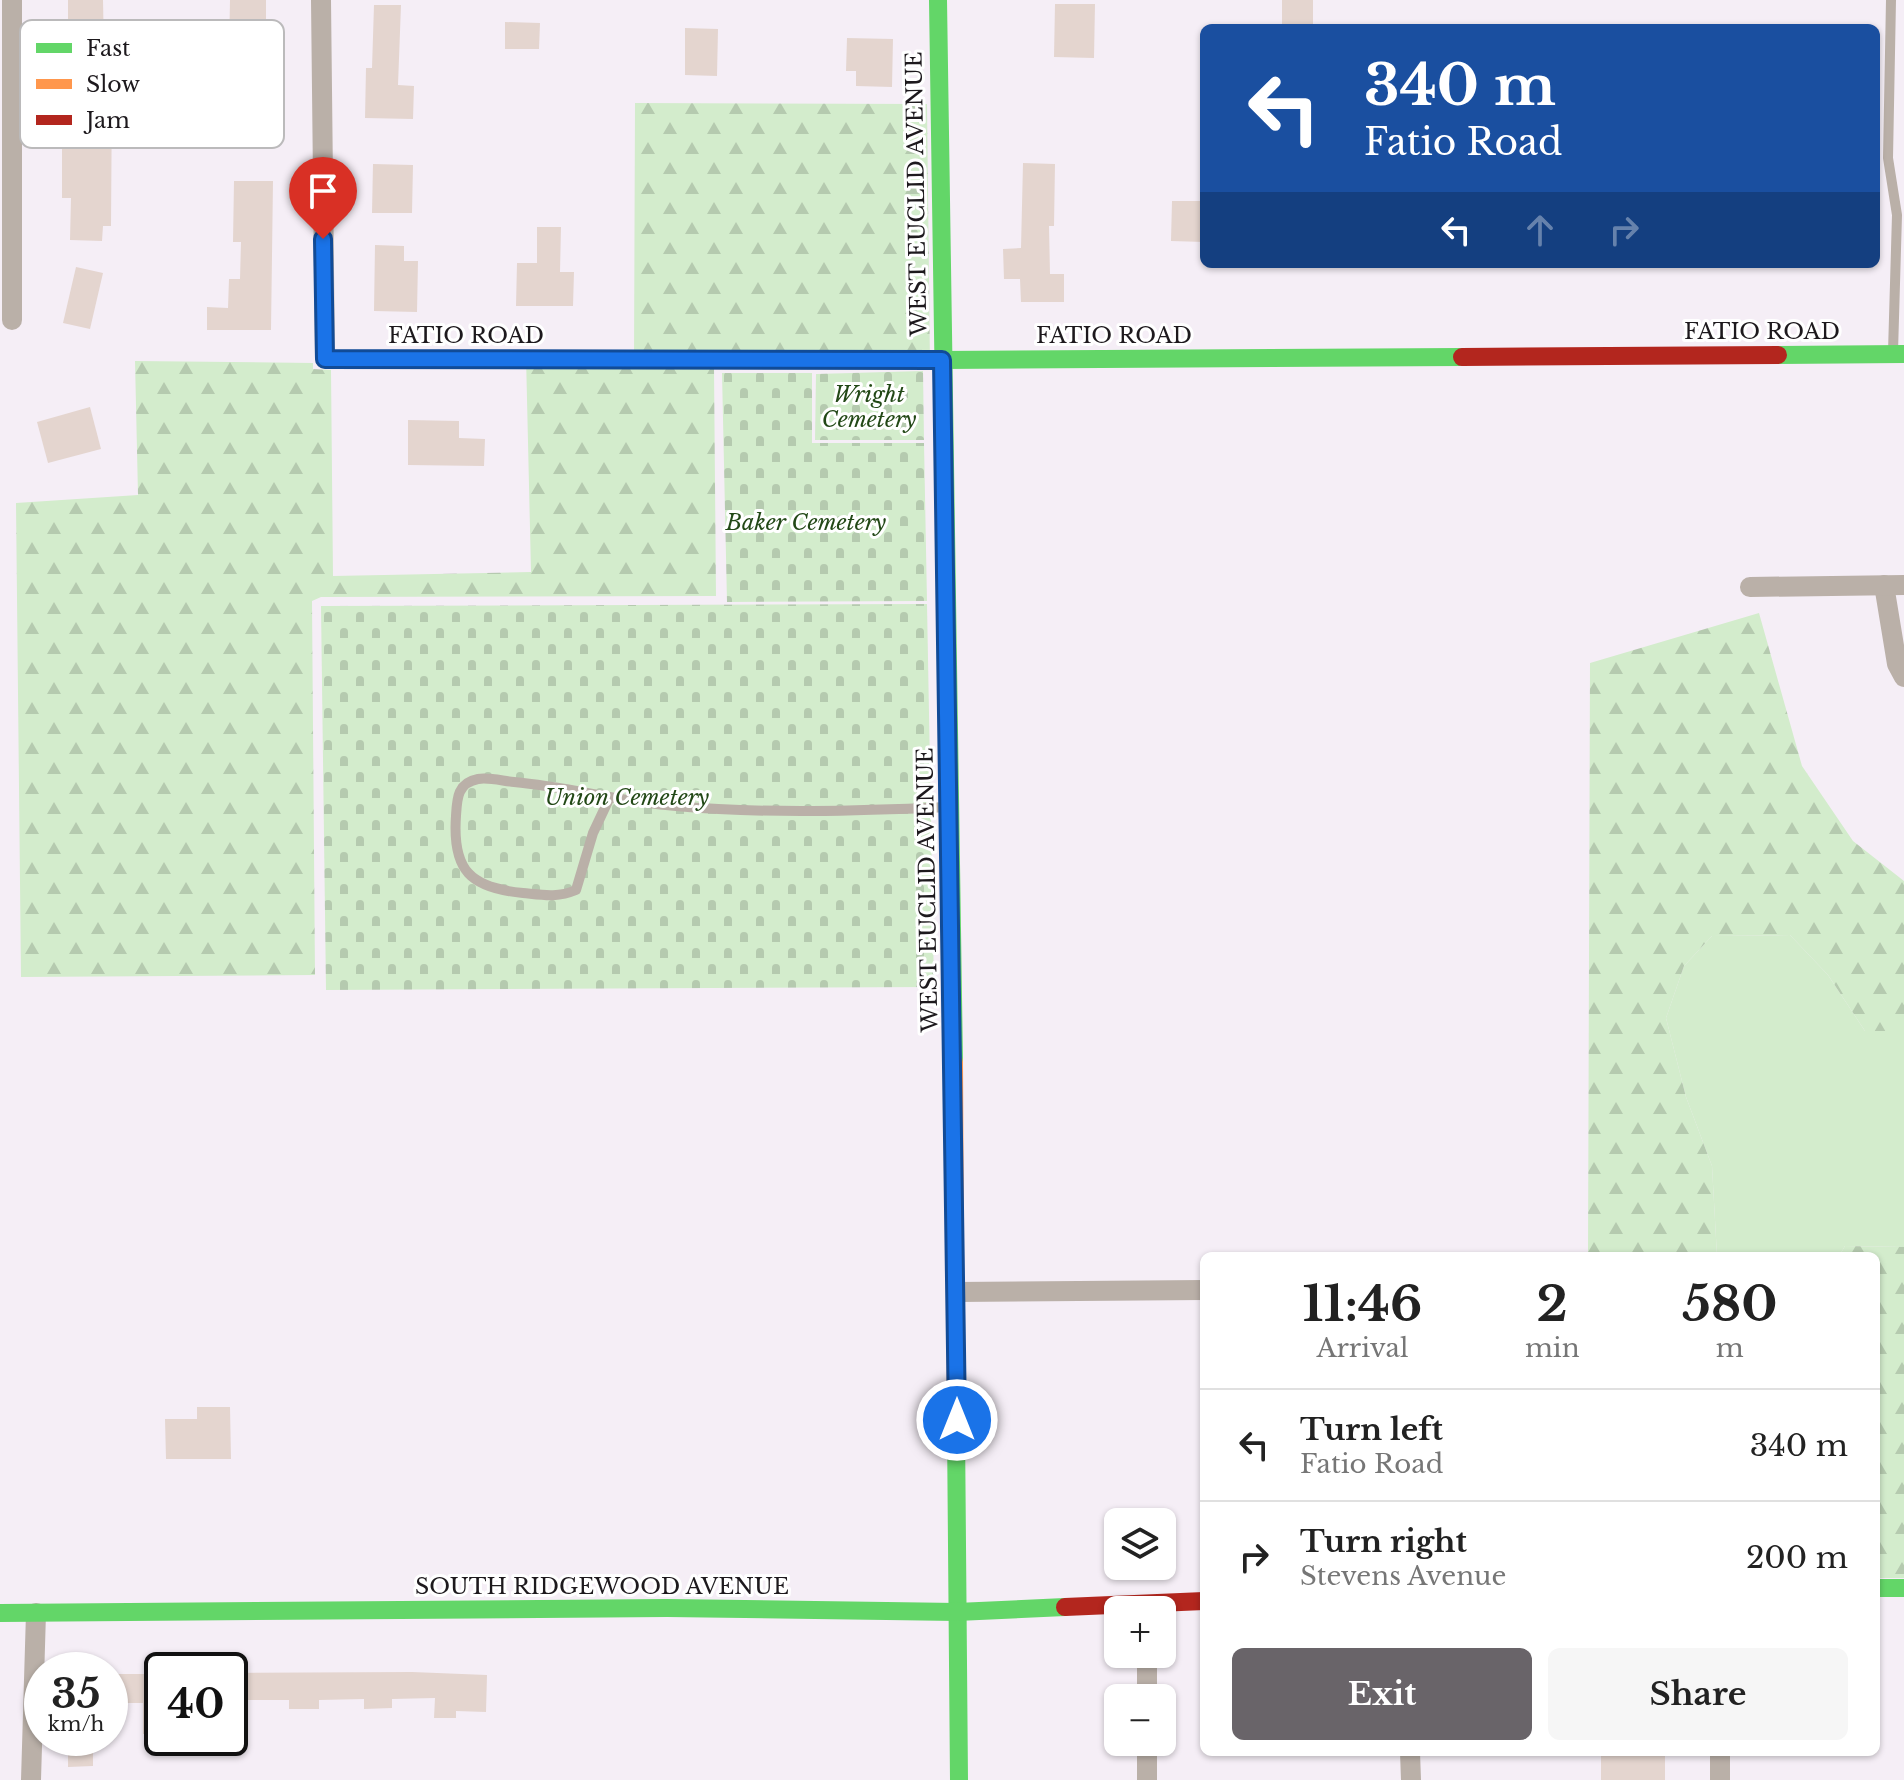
<!DOCTYPE html>
<meta charset="utf-8">
<style>
:root{--surface:#fff;--page:#f6f6f6;--text:#222;--muted:#767676;--line:#e0e0e0;--accent:#696469}
body{margin:0;font-family:"Libre Baskerville",serif;background:var(--page);color:var(--text);height:100vh;display:flex;flex-direction:column;font-size:30px;white-space:nowrap}
*{box-sizing:border-box;margin:0}
p{font-size:26px;color:var(--muted)}
.icon{flex:none;width:44px;height:44px;fill:none;stroke:currentColor;stroke-width:2;stroke-linecap:round;stroke-linejoin:round}
.map{position:relative;flex:1;overflow:hidden}
.side{position:absolute;left:1200px;top:1252px;width:680px;height:504px;display:flex;flex-direction:column;background:var(--surface);border-radius:12px;box-shadow:0 2px 6px #0004}
.side>*{flex:none}
.hud{position:absolute;left:1200px;top:24px;width:680px;height:244px;border-radius:12px;box-shadow:0 2px 6px #0004;background:#1a4fa0;color:#fff;overflow:hidden}
.controls{position:absolute;left:1104px;top:1508px;display:grid;gap:16px}
.controls a{display:grid;place-items:center;width:72px;height:72px;border-radius:12px;background:var(--surface);box-shadow:0 2px 6px #0004;font-size:40px}
.speed{position:absolute;left:24px;top:1652px;display:flex;gap:16px;font-size:40px;font-weight:700;text-align:center}
.speed>*{display:grid;place-content:center;width:104px;height:104px;border-radius:50%;background:var(--surface);box-shadow:0 2px 6px #0004;line-height:1}
.speed small{font-size:20px;font-weight:400}
.speed .limit{border:4px solid #111;border-radius:12px;background:#fff;color:#111}
.pin{position:absolute;display:grid;place-items:center;width:68px;height:68px;color:#fff;margin:-82px -34px;border-radius:50% 50% 50% 0;rotate:-45deg;box-shadow:0 0 8px #0007}
.pin .icon{rotate:45deg}
.me{position:absolute;width:88px;margin:-44px;rotate:0deg;stroke-linejoin:round;filter:drop-shadow(0 0 6px #0008)}
.turn{display:flex;align-items:center;gap:28px;height:168px;padding:0 32px;font-size:36px}
.turn .icon{width:104px;height:104px;stroke-width:2.5}
.turn b{display:block;font-size:56px;line-height:68px}
.lanes{display:flex;align-items:center;height:76px;padding:0 32px;background:#0003;justify-content:center;gap:40px;direction:ltr}
.lanes .off{opacity:.35}
.eta{display:flex;justify-content:space-evenly;align-items:center;height:136px;text-align:center}
.eta b{font-size:48px;font-weight:800;line-height:56px}
.cta{display:flex;gap:16px;margin-top:auto;padding:16px 32px}
.cta a{flex:1;height:92px;border-radius:12px;background:var(--accent);color:#fff;font-size:32px;font-weight:800;line-height:92px;text-align:center}
.cta a+a{background:var(--page);color:var(--text)}
ul{padding:0;list-style:none}
li{display:flex;align-items:center;gap:24px;height:112px;padding:0 32px;border-top:2px solid var(--line)}
li div{flex:1}
li b{display:block;font-size:30px}
li em{font-style:normal}
.map>svg:first-child{display:block}
.grass{fill:#d3eccc}
.forest{fill:url(#forest-firs)}
.cemetery{fill:url(#cemetery-stones)}
.building{fill:#e4d5cf}
.lines{fill:none;stroke-linecap:round;stroke-linejoin:round}
.lane{stroke:#bab0a8;stroke-width:10}
.street{stroke:#bab0a8;stroke-width:20}
.fast{stroke:#63d668;stroke-width:18}
.slow{stroke:#ff974d;stroke-width:18}
.jam{stroke:#b3261e;stroke-width:18}
.route-casing{stroke:#114b97;stroke-width:20}
.route{stroke:#1a73e8;stroke-width:14}
.labels{text-anchor:middle;stroke-width:6;stroke-linejoin:round;paint-order:stroke}
.street-label{font-size:22px;fill:#1d191d;stroke:#fff}
.park-label{font-size:22px;font-style:italic;fill:#224816;stroke:#fff}
.key{fill:#fff;stroke:#bbbabb;stroke-width:2}
.key-label{font-size:22px;fill:#1d191d}
</style>
<div class="map">
<svg width="1904" height="1780" viewBox="0 0 1904 1780">
<defs>
<pattern id="forest-firs" width="22" height="20" patternUnits="userSpaceOnUse" patternTransform="scale(2)"><rect width="22" height="20" fill="#d3eccc"/><path d="M5 1l3.5 6h-7zM16 11l3.5 6h-7z" fill="#b5caaf"/></pattern>
<pattern id="cemetery-stones" width="16" height="16" patternUnits="userSpaceOnUse" patternTransform="scale(2)"><rect width="16" height="16" fill="#d3eccc"/><path d="M2 7V4a2 2 0 0 1 4 0v3zM10 15v-3a2 2 0 0 1 4 0v3z" fill="#b5caaf"/></pattern>
</defs>
<rect width="100%" height="100%" fill="#f5eef6"/>
<polygon class="grass" points="1790,935 1828,975 1865,1031 1904,1031 1904,1247 1845,1246 1839,1256 1717,1256 1712,1166 1686,1097 1666,1018 1684,966 1712,936"/>
<g class="forest">
<polygon points="635,103 927,104 930,365 722,364 714,368 716,596 321,597 312,601 315,975 21,977 16,503 138,495 135,361 313,363 313,369 331,370 333,576 531,572 526,356 634,360"/>
<polygon points="1759,613 1802,766 1853,841 1904,881 1904,1031 1865,1031 1828,975 1790,935 1712,936 1684,966 1666,1018 1686,1097 1712,1166 1717,1256 1588,1256 1590,663"/>
<polygon points="1845,1246 1904,1247 1904,1578 1876,1578 1876,1256 1839,1256"/>
</g>
<g class="cemetery">
<polygon points="923,371 924,440 815,440 816,374"/>
<polygon points="722,373 812,373 812,443 924,443 927,601 727,602"/>
<polygon points="927,604 934,987 326,990 321,606"/>
</g>
<g class="building">
<polygon points="68,0 103,0 104,50 68,50"/>
<polygon points="230,0 266,0 266,53 229,52"/>
<rect x="1282" y="0" width="31" height="28"/>
<polygon points="1055,4 1095,4 1094,58 1054,57"/>
<polygon points="374,5 401,5 398,85 414,86 413,119 365,118 366,68 372,68"/>
<polygon points="505,22 540,23 539,49 505,49"/>
<polygon points="685,28 718,29 717,76 685,75"/>
<polygon points="847,38 893,39 892,87 856,86 856,71 846,71"/>
<polygon points="86,86 112,86 111,226 103,226 102,241 70,240 71,198 62,198 62,115 86,115"/>
<polygon points="237,95 270,95 269,149 236,149"/>
<polygon points="1023,163 1055,164 1054,226 1049,226 1050,274 1064,274 1064,302 1021,302 1020,279 1004,279 1003,249 1021,248"/>
<polygon points="373,164 413,165 412,213 372,213"/>
<polygon points="234,181 273,181 271,330 207,330 207,307 228,308 229,279 240,279 241,242 233,242"/>
<polygon points="1172,201 1204,201 1204,242 1171,241"/>
<polygon points="537,227 561,227 560,272 574,272 573,306 516,306 517,263 537,263"/>
<polygon points="375,245 404,246 404,261 418,261 417,312 374,311"/>
<polygon points="76,267 103,273 90,329 63,323"/>
<polygon points="90,407 101,449 48,463 37,422"/>
<polygon points="408,420 459,421 459,438 485,439 484,466 408,465"/>
<polygon points="197,1407 230,1407 231,1459 166,1459 165,1419 197,1419"/>
<polygon points="412,1672 487,1675 486,1712 456,1711 456,1718 434,1718 435,1698 392,1699 392,1708 364,1709 364,1699 319,1700 319,1709 289,1709 289,1700 230,1700 230,1673"/>
<polygon points="110,1674 162,1674 162,1734 143,1734 143,1703 110,1703"/>
<polygon points="68,1738 93,1738 93,1766 68,1767"/>
<polygon points="1601,1753 1665,1754 1665,1780 1601,1780"/>
</g>
<g class="lines">
<g class="lane">
<polyline points="1891,0 1888,158 1897,215 1893,352"/>
<polyline points="325,359 940,360"/>
<path d="M610,797L593,833L576,890C557,898 543,895 523,893C471,888 452,871 456,816C457,799 457,783 478,779C488,777 503,781 514,782C570,787 621,802 676,806C765,814 858,811 948,807"/>
</g>
<g class="street">
<polyline points="321,0 325,359"/>
<polyline points="12,320 12,0"/>
<polyline points="1884,585 1897,664 1904,677"/>
<polyline points="1750,587 1904,585"/>
<polyline points="956,1292 1204,1290"/>
<polyline points="1147,1654 1147,1698"/>
<polyline points="1147,1742 1147,1780"/>
<polyline points="1410,1752 1411,1780"/>
<polyline points="1720,1752 1720,1780"/>
<polyline points="31,1780 36,1613"/>
</g>
<g class="fast">
<polyline points="938,0 954,1062"/>
<polyline points="1778,355 1904,354"/>
<polyline points="942,360 1462,357"/>
<polyline points="956,1428 959,1780"/>
<polyline points="1876,1588 1904,1588"/>
<polyline points="0,1613 667,1608 957,1612 1065,1607"/>
</g>
<polyline class="slow" points="954,1062 956,1428"/>
<g class="jam">
<polyline points="1462,357 1778,355"/>
<polyline points="1065,1607 1204,1601"/>
</g>
</g>
<g class="lines">
<defs>
<polyline id="route" points="323,239 325,359 942,360 957,1420"/>
</defs>
<use href="#route" class="route-casing"/>
<use href="#route" class="route"/>
</g>
<g class="labels">
<g class="street-label">
<text transform="translate(916 194) rotate(-91)" y="8">WEST EUCLID AVENUE</text>
<text x="1762" y="339">FATIO ROAD</text>
<text x="466" y="343">FATIO ROAD</text>
<text x="1114" y="343">FATIO ROAD</text>
<text transform="translate(927 890) rotate(-91)" y="8">WEST EUCLID AVENUE</text>
<text x="602" y="1594">SOUTH RIDGEWOOD AVENUE</text>
</g>
<g class="park-label">
<text x="869" y="402">Wright<tspan x="869" dy="25">Cemetery</tspan></text>
<text x="806" y="530">Baker Cemetery</text>
<text x="627" y="805">Union Cemetery</text>
</g>
</g>
<rect x="20" y="20" width="264" height="128" rx="12" class="key"/>
<rect x="36" y="43" width="36" height="10" fill="#63d668"/>
<rect x="36" y="79" width="36" height="10" fill="#ff974d"/>
<rect x="36" y="115" width="36" height="10" fill="#b3261e"/>
<g class="key-label">
<text x="86" y="56">Fast</text>
<text x="86" y="92">Slow</text>
<text x="86" y="128">Jam</text>
</g>
</svg>
<div class="controls">
<a><svg class="icon" aria-label="layers" viewBox="0 0 24 24"><path d="M12 4l9 5-9 5-9-5zM3 14l9 5 9-5"/></svg></a>
<a>+</a>
<a>−</a>
</div>
<div class="speed"><div>35<small>km/h</small></div><div class="limit">40</div></div>
<div class="pin" style="left:323px;top:239px;background:#d93025"><svg class="icon" aria-label="arrive" viewBox="0 0 24 24"><path d="M6 21V4h12l-3 4 3 4H6"/></svg></div>
<svg class="me" style="left:957px;top:1420px" viewBox="-20 -20 40 40"><circle r="17" fill="#1a73e8" stroke="#fff" stroke-width="3"/><path d="M0-11L8 9 0 5-8 9z" fill="#fff"/></svg>
<div class="hud">
<div class="turn"><svg class="icon" aria-label="left" viewBox="0 0 24 24"><path d="M17 20v-9H6M10 6l-5 5 5 5"/></svg><div><b>340 m</b>Fatio Road</div></div>
<div class="lanes"><svg class="icon" aria-label="left" viewBox="0 0 24 24"><path d="M17 20v-9H6M10 6l-5 5 5 5"/></svg><svg class="icon off" aria-label="ahead" viewBox="0 0 24 24"><path d="M12 20V5M6 11l6-6 6 6"/></svg><svg class="icon off" aria-label="right" viewBox="0 0 24 24"><path d="M7 20v-9h11M14 6l5 5-5 5"/></svg></div>
</div>
<section class="side">
<div class="eta">
<div><b>11:46</b><p>Arrival</p></div>
<div><b>2</b><p>min</p></div>
<div><b>580</b><p>m</p></div>
</div>
<ul>
<li><svg class="icon" aria-label="left" viewBox="0 0 24 24"><path d="M17 20v-9H6M10 6l-5 5 5 5"/></svg><div><b>Turn left</b><p>Fatio Road</p></div><em>340 m</em></li>
<li><svg class="icon" aria-label="right" viewBox="0 0 24 24"><path d="M7 20v-9h11M14 6l5 5-5 5"/></svg><div><b>Turn right</b><p>Stevens Avenue</p></div><em>200 m</em></li>
</ul>
<div class="cta"><a>Exit</a><a>Share</a></div>
</section>
</div>
